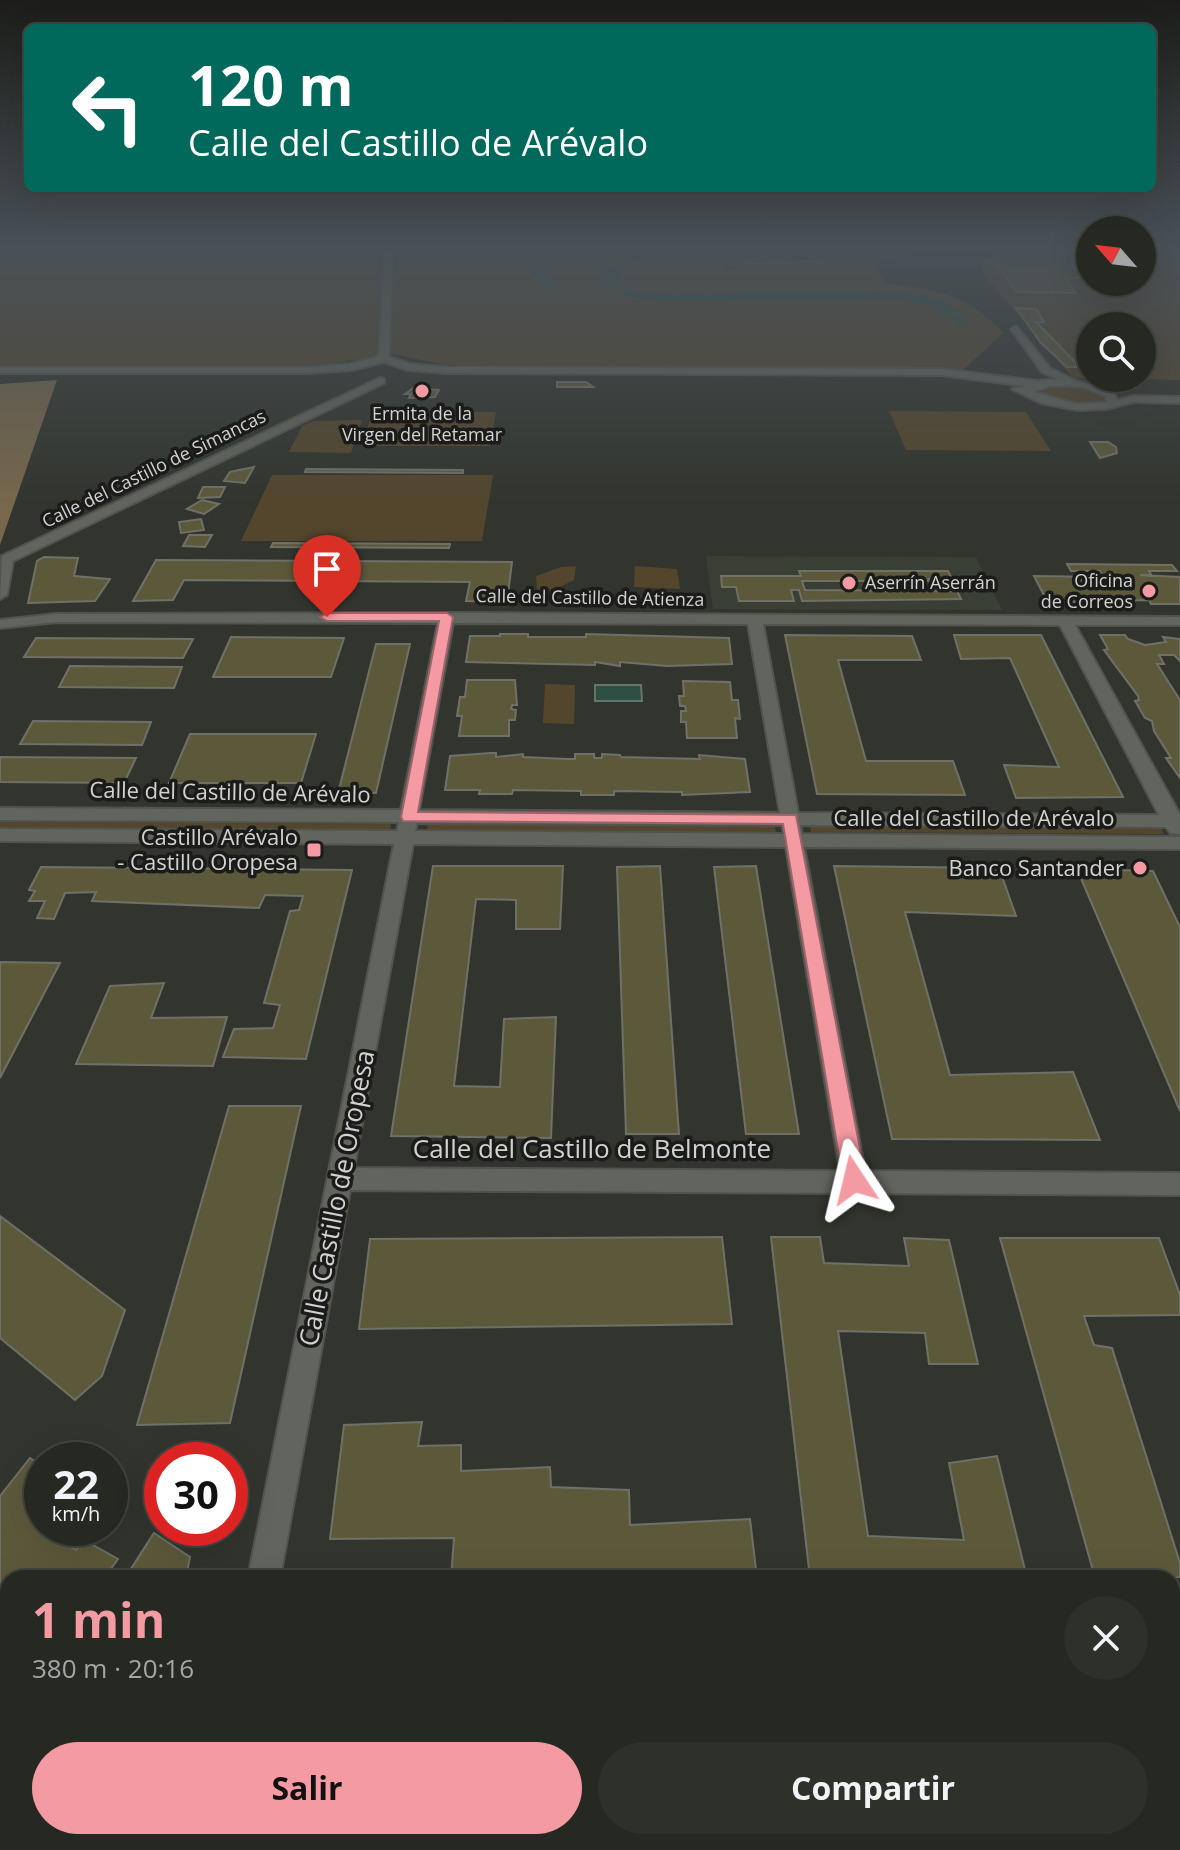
<!DOCTYPE html>
<html lang="es">
<meta charset="utf-8">
<style>
:root{--surface:#262822;--page:#2e302a;--text:#f1f3f6;--muted:#a4a6a5;--line:#424440;--accent:#f49aa2}
body{margin:0;font-family:"Open Sans",sans-serif;background:var(--page);color:var(--text);height:100vh;display:flex;flex-direction:column;font-size:30px;white-space:nowrap}
*{box-sizing:border-box;margin:0}
p{font-size:26px;color:var(--muted)}
.icon{flex:none;width:44px;height:44px;fill:none;stroke:currentColor;stroke-width:2;stroke-linecap:round;stroke-linejoin:round}
.map{position:relative;flex:1;overflow:hidden}
.sheet{position:absolute;left:0px;top:1570px;width:1180px;height:280px;display:flex;flex-direction:column;background:var(--surface);border-radius:24px 24px 0 0;box-shadow:0 8px 32px #0002,0 0 0 2px var(--line)}
.sheet>*{flex:none}
.top-card{position:absolute;left:24px;top:24px;width:1132px;height:168px;border-radius:12px;box-shadow:0 8px 32px #0002,0 0 0 2px var(--line);background:#00695c;color:#fff;overflow:hidden}
.needle{width:52px;rotate:298deg}
.buttons{position:absolute;left:1076px;top:216px;display:grid;gap:16px}
.buttons a{display:grid;place-items:center;width:80px;height:80px;border-radius:50%;background:var(--surface);box-shadow:0 8px 32px #0002,0 0 0 2px var(--line);font-size:40px}
.speed{position:absolute;left:24px;top:1442px;display:flex;gap:16px;font-size:40px;font-weight:700;text-align:center}
.speed>*{display:grid;place-content:center;width:104px;height:104px;border-radius:50%;background:var(--surface);box-shadow:0 8px 32px #0002,0 0 0 2px var(--line);line-height:1}
.speed small{font-size:20px;font-weight:400}
.speed .limit{border:12px solid #d22;background:#fff;color:#111}
.pin{position:absolute;display:grid;place-items:center;width:68px;height:68px;color:#fff;margin:-82px -34px;border-radius:50% 50% 50% 0;rotate:-45deg;box-shadow:0 0 8px #0007}
.pin .icon{rotate:45deg}
.me{position:absolute;width:88px;margin:-44px;rotate:350deg;stroke-linejoin:round;filter:drop-shadow(0 0 6px #0008)}
.turn{display:flex;align-items:center;gap:28px;height:168px;padding:0 32px;font-size:36px}
.turn .icon{width:104px;height:104px;stroke-width:2.5}
.turn b{display:block;font-size:56px;line-height:68px}
.round{display:grid;place-items:center;flex:none;width:84px;height:84px;border-radius:42px;background:var(--page)}
.headline{display:flex;align-items:center;justify-content:space-between;height:136px;padding:0 32px}
h1{font-size:48px;font-weight:700;line-height:60px;color:var(--accent)}
.primary-button{display:flex;gap:16px;margin-top:auto;padding:16px 32px}
.primary-button a{flex:1;height:92px;border-radius:48px;background:var(--accent);color:#111;font-size:32px;font-weight:700;line-height:92px;text-align:center}
.primary-button a+a{background:var(--page);color:var(--text)}
.map>svg:first-child{display:block}
.built{fill:#3a3f33}
.green{fill:#54462d;fill-rule:evenodd}
.forest{fill:#77674c}
.water{fill:#2e4f44;stroke:#5f776e;stroke-width:2}
.lines{fill:none;stroke-linecap:round;stroke-linejoin:round}
.canal{fill:#2e4f44;fill-rule:evenodd}
.building{fill:#5c593b;stroke:#707068;stroke-width:2}
.minor-casing{stroke:#51544e;stroke-width:4}
.minor{fill:#61655d;fill-rule:evenodd}
.route{fill:#f49aa2;stroke:#9f6469;stroke-width:2}
.poi-dot{fill:#f49aa2;stroke:#1b1c19;stroke-width:3}
.labels{text-anchor:middle;stroke-width:7;stroke-linejoin:round;paint-order:stroke}
.far-poi-label{font-size:18px;fill:#d1d3cf;stroke:#1b1c19}
.far-street-label{font-size:18px;fill:#d1d3cf;stroke:#1b1c19}
.street-label{font-size:22px;fill:#d1d3cf;stroke:#1b1c19}
.poi-label{font-size:22px;fill:#d1d3cf;stroke:#1b1c19;text-anchor:end}
.near-street-label{font-size:26px;fill:#d1d3cf;stroke:#1b1c19}
</style>
<div class="map">
<svg width="1180" height="1850" viewBox="0 0 1180 1850">
<rect width="100%" height="100%" fill="#32352e"/>
<polygon class="built" points="706,556 976,557 1002,610 713,609"/>
<g class="green">
<path d="M0,246H930L906,252L907,257L890,258L874,266L885,283C935,289 968,294 1003,333L962,371L445,365L394,354L315,366H0Z"/>
<path d="M963,246H1090V282H1142V246H1180V380L1073,378L984,275L979,262L998,253ZM1090,326H1142V378H1090Z"/>
<path d="M1048,387L1090,389L1104,395L1105,399C1087,409 1057,404 1040,393Z"/>
<polygon points="889,411 1026,412 1051,451 906,450"/>
<polygon points="373,412 496,412 490,446 361,446"/>
<polygon points="362,420 351,453 289,452 302,426 313,421"/>
<polygon points="272,475 493,475 482,541 241,541"/>
<polygon points="576,566 574,580 558,588 537,590 536,576 561,567"/>
<polygon points="635,566 677,569 680,589 634,587"/>
<polygon points="545,684 575,685 574,724 543,723"/>
<polygon points="0,822 391,824 390,831 0,828"/>
<polygon points="428,824 775,826 776,833 427,830"/>
<polygon points="810,826 1161,828 1164,834 811,832"/>
<polygon points="0,1744 8,1751 8,1842 115,1842 125,1850 0,1850"/>
</g>
<polygon class="forest" points="57,380 0,545 0,384"/>
<g class="water">
<polygon points="796,247 810,250 822,262 741,263"/>
<polygon points="595,685 641,685 642,701 595,701"/>
</g>
<g class="lines">
<g class="canal">
<polygon points="516,246 526,246 555,289 553,291 545,291"/>
<polygon points="703,246 723,246 619,271 614,279 633,291 663,294 896,291 941,300 970,323 960,326 933,306 896,299 663,302 626,296 603,281 602,275 611,267"/>
<polygon points="814,250 823,251 824,253 810,255 810,251"/>
<polygon points="743,261 749,264 747,266 727,271 721,268"/>
</g>
</g>
<g class="building">
<polygon points="966,246 1090,247 1090,272 1085,271 1090,276 1066,279 1076,293 1016,292 997,265 985,261 1004,254"/>
<polygon points="1090,255 1090,271 1069,267"/>
<polygon points="1016,308 1036,309 1044,322 1036,322 1080,367 1067,367 1041,343"/>
<polygon points="557,382 586,382 593,387 557,387"/>
<polygon points="416,386 428,387 426,389 439,390 435,397 409,398 411,394 405,394"/>
<polygon points="1090,442 1108,442 1116,447 1117,453 1100,458"/>
<polygon points="254,467 245,483 224,481 230,472"/>
<polygon points="306,469 463,470 463,473 305,472"/>
<polygon points="203,487 225,487 220,497 198,498"/>
<polygon points="202,500 219,504 204,514 187,509"/>
<polygon points="201,519 204,530 181,533 179,522"/>
<polygon points="189,535 212,535 205,547 183,546"/>
<polygon points="273,543 450,544 449,548 271,547"/>
<polygon points="44,557 78,558 74,576 110,579 95,601 28,603 37,561"/>
<polygon points="156,560 512,562 507,602 466,601 470,582 184,580 173,600 133,601"/>
<polygon points="1067,564 1172,565 1177,571 1149,571 1152,576 1140,575 1180,577 1180,604 1151,604 1149,600 1048,603 1034,576 1103,577 1100,571 1071,571"/>
<polygon points="799,571 948,571 952,579 929,579 931,581 802,581 805,590 957,591 961,599 802,601 799,590 791,590 794,601 739,601 736,587 722,587 721,576 801,576"/>
<polygon points="500,634 528,634 528,637 586,637 586,634 729,638 732,664 667,666 620,662 620,666 595,662 595,665 466,662 470,636 500,636"/>
<polygon points="785,635 912,636 921,660 838,660 866,761 953,761 965,795 817,794"/>
<polygon points="954,635 1041,635 1123,797 1016,798 1004,765 1059,767 1010,658 961,659"/>
<polygon points="1100,635 1125,635 1128,639 1145,645 1166,642 1163,637 1180,639 1180,661 1174,655 1159,655 1164,664 1157,664 1180,700 1180,778 1166,758 1171,758 1154,731 1152,721 1145,718 1135,701 1139,700 1138,696 1104,650 1108,649"/>
<polygon points="231,637 344,638 331,677 213,677"/>
<polygon points="36,638 193,639 183,658 24,657"/>
<polygon points="376,644 410,644 376,793 338,793"/>
<polygon points="70,666 182,667 174,688 59,687"/>
<polygon points="467,680 515,680 517,705 512,705 511,709 516,710 515,720 509,720 509,736 459,736 462,716 457,716 460,697 465,697"/>
<polygon points="683,681 730,682 732,700 738,700 740,719 735,718 737,738 687,738 686,722 681,722 681,711 686,711 685,706 680,706 679,696 684,696"/>
<polygon points="33,721 151,722 142,745 20,744"/>
<polygon points="190,734 316,734 301,783 169,783"/>
<polygon points="491,753 496,753 496,757 523,754 523,757 567,759 575,759 575,754 594,754 594,758 602,758 602,754 620,755 621,757 700,759 699,755 745,759 750,792 682,795 682,792 614,791 614,795 581,795 581,791 513,790 512,794 479,794 480,790 445,790 450,756"/>
<polygon points="0,757 136,758 124,783 0,782"/>
<polygon points="433,866 563,866 560,929 516,929 516,900 476,899 454,1086 500,1087 504,1019 556,1017 551,1138 391,1136"/>
<polygon points="660,866 679,1134 626,1134 617,867"/>
<polygon points="756,866 799,1134 746,1134 714,867"/>
<polygon points="834,866 999,868 1016,916 905,912 950,1075 1073,1072 1100,1140 892,1139"/>
<polygon points="41,867 352,870 306,1059 223,1057 234,1029 273,1028 280,1005 264,1003 290,911 299,910 303,896 265,895 259,908 92,901 96,892 65,893 54,919 37,918 45,901 29,901 35,891 29,890"/>
<polygon points="1077,869 1153,871 1180,927 1180,1111"/>
<polygon points="0,962 60,963 0,1078"/>
<polygon points="164,983 151,1018 227,1017 213,1066 76,1064 110,986"/>
<polygon points="229,1106 301,1106 230,1423 137,1425"/>
<polygon points="0,1216 125,1310 102,1376 75,1400 0,1338"/>
<polygon points="722,1237 732,1324 359,1329 370,1239"/>
<polygon points="771,1237 820,1237 824,1263 909,1266 904,1238 949,1240 978,1364 929,1364 925,1333 838,1331 868,1536 964,1540 949,1463 997,1456 1027,1578 810,1578"/>
<polygon points="1000,1238 1159,1238 1180,1295 1180,1315 1084,1316 1094,1345 1112,1348 1180,1563 1180,1577 1095,1578"/>
<polygon points="422,1422 418,1446 461,1445 461,1471 550,1467 551,1487 629,1490 630,1525 750,1519 757,1578 451,1578 454,1538 330,1539 344,1425"/>
<polygon points="30,1458 42,1465 42,1528 75,1528 64,1543 76,1550 84,1540 118,1559 110,1570 121,1578 8,1578 8,1681 0,1676 0,1496"/>
<polygon points="154,1533 190,1557 186,1578 125,1578"/>
<polygon points="1172,1592 1180,1622 1180,1749 1172,1749"/>
</g>
<g class="lines">
<defs>
<g id="minor">
<path d="M385,246H393L389,357L410,364L446,367L941,369L1039,381L1058,379L1042,372L1011,329L1016,326L1050,368L1074,380L1114,392L1117,400L1134,396L1180,397V403L1134,402L1106,409L1077,410L1041,403L1012,389L1026,386L941,375L446,373L408,370L384,362L352,370L309,373H0V367H309L350,364L379,356ZM1050,386L1081,387L1105,396L1107,402L1077,404L1034,392Z"/>
<polygon points="380,378 384,379 384,383 13,561 7,595 0,599 2,556"/>
<path d="M447,613L1180,617V625H1075L1180,815V834L1170,833L1166,827L800,825L802,834L1180,837V849L804,847L865,1171L1180,1173V1195L350,1190L280,1578H248L394,844L0,841V829L397,831L399,822L0,820V808L401,810L438,623L56,622L0,628V620L56,614ZM453,623L748,624L780,813L419,810ZM763,624L1060,625L1159,815L798,813ZM417,823L782,825L784,834L415,831ZM413,844L786,847L840,1171L354,1168Z"/>
<polygon points="1172,1820 1180,1822 1180,1850 1159,1850 1156,1842 1172,1842"/>
<polygon points="195,1842 231,1842 230,1850 194,1850"/>
<polygon points="991,1842 1027,1842 1028,1850 992,1850"/>
</g>
</defs>
<use href="#minor" class="minor-casing"/>
<use href="#minor" class="minor"/>
</g>
<linearGradient id="sky" x2="0" y2="1"><stop stop-color="#1c1d19"/><stop offset="0.49" stop-color="#495157"/><stop offset="1" stop-color="#495157" stop-opacity="0"/></linearGradient>
<rect width="1180" height="505" fill="url(#sky)"/>
<polygon class="route" points="447,613 453,617 418,812 796,815 866,1180 862,1187 854,1190 847,1187 843,1180 783,824 403,821 401,817 439,621 327,621 320,617 327,613"/>
<g class="poi-dot">
<circle cx="422" cy="391" r="8"/>
<circle cx="849" cy="583" r="8"/>
<circle cx="1149" cy="591" r="8"/>
<rect x="306" y="842" width="16" height="16" rx="4"/>
<circle cx="1140" cy="868" r="8"/>
</g>
<g class="labels">
<g class="far-poi-label">
<text x="422" y="420">Ermita de la<tspan x="422" dy="21">Virgen del Retamar</tspan></text>
<text x="1133" y="587" text-anchor="end">Oficina<tspan x="1133" dy="21">de Correos</tspan></text>
<text x="865" y="589" text-anchor="start">Aserrín Aserrán</text>
</g>
<g class="far-street-label">
<text transform="translate(154 469) rotate(-26)" y="6">Calle del Castillo de Simancas</text>
<text transform="translate(590 598) rotate(1)" y="6">Calle del Castillo de Atienza</text>
</g>
<g class="street-label">
<text transform="translate(230 792) rotate(1)" y="8">Calle del Castillo de Arévalo</text>
<text x="974" y="826">Calle del Castillo de Arévalo</text>
</g>
<g class="poi-label">
<text x="298" y="845">Castillo Arévalo<tspan x="298" dy="25">- Castillo Oropesa</tspan></text>
<text x="1124" y="876">Banco Santander</text>
</g>
<g class="near-street-label">
<text x="592" y="1158">Calle del Castillo de Belmonte</text>
<text transform="translate(337 1198) rotate(-79)" y="9">Calle Castillo de Oropesa</text>
</g>
</g>
</svg>
<div class="buttons">
<a><svg class="needle" viewBox="-14 -14 28 28"><path d="M0-13l5 13h-10z" fill="#e53935"/><path d="M0 13l5-13h-10z" fill="#a4a6a5"/></svg></a>
<a><svg class="icon" aria-label="search" viewBox="0 0 24 24"><circle cx="10" cy="10" r="6"/><path d="M15 15l6 6"/></svg></a>
</div>
<div class="speed"><div>22<small>km/h</small></div><div class="limit">30</div></div>
<div class="pin" style="left:327px;top:617px;background:#d93025"><svg class="icon" aria-label="arrive" viewBox="0 0 24 24"><path d="M6 21V4h12l-3 4 3 4H6"/></svg></div>
<svg class="me" style="left:854px;top:1180px" viewBox="-20 -20 40 40"><path d="M0-17L14 15 0 8-14 15z" fill="#f49aa2" stroke="#fff" stroke-width="4"/></svg>
<div class="top-card">
<div class="turn"><svg class="icon" aria-label="left" viewBox="0 0 24 24"><path d="M17 20v-9H6M10 6l-5 5 5 5"/></svg><div><b>120 m</b>Calle del Castillo de Arévalo</div></div>
</div>
<section class="sheet">
<div class="headline"><div><h1>1 min</h1><p>380 m · 20:16</p></div><a class="round"><svg class="icon" aria-label="close" viewBox="0 0 24 24"><path d="M6 6l12 12M18 6L6 18"/></svg></a></div>
<div class="primary-button"><a>Salir</a><a>Compartir</a></div>
</section>
</div>
